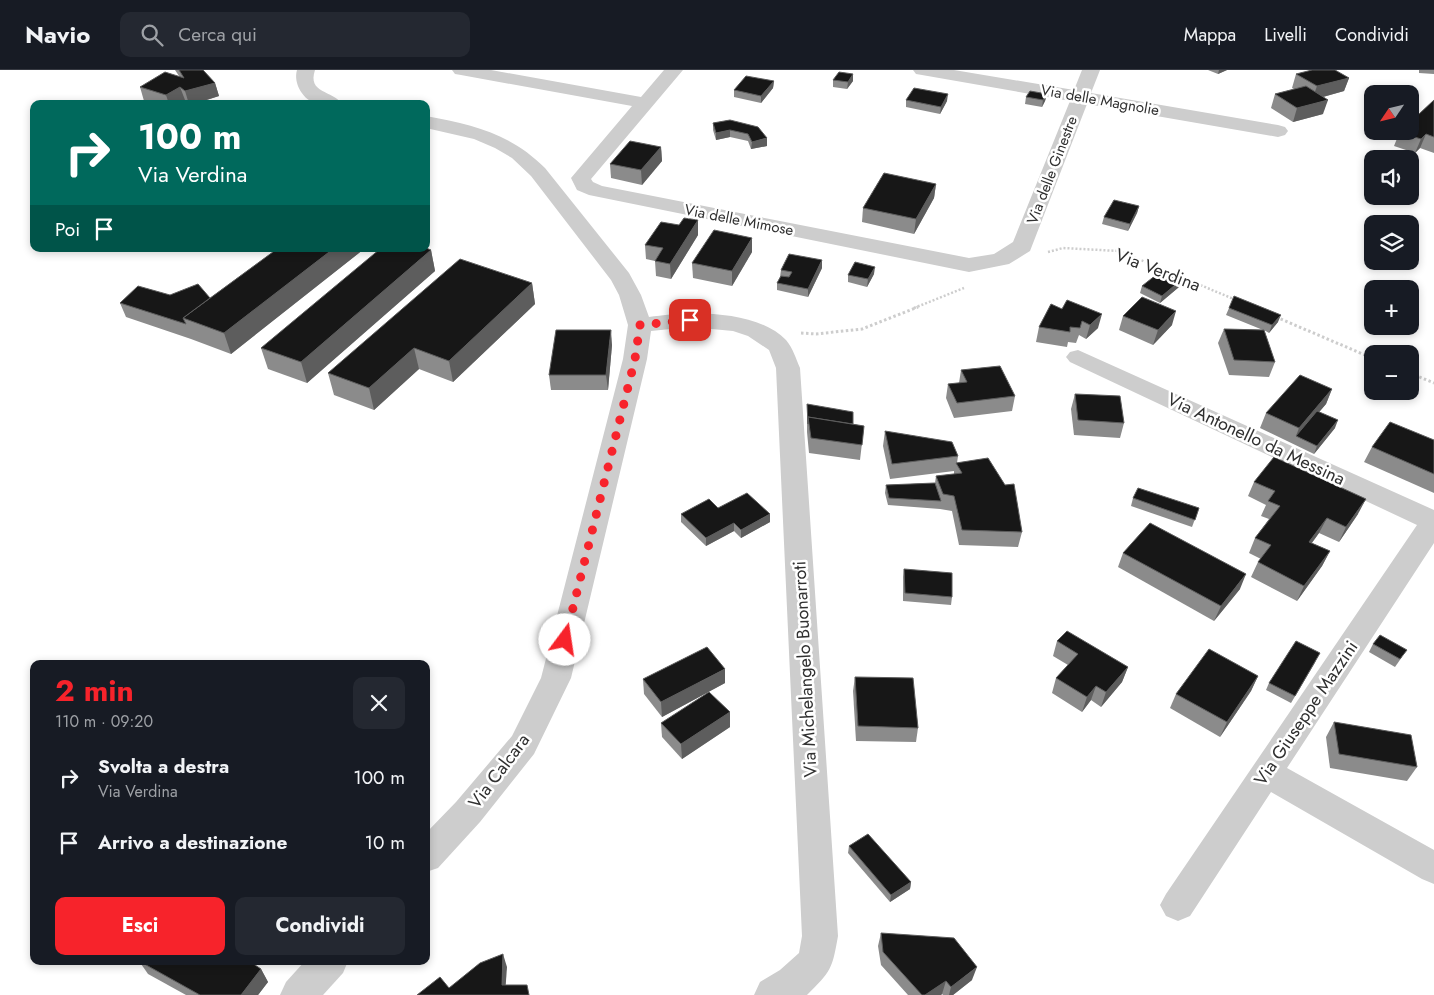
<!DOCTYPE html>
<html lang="it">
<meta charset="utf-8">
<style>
:root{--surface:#171b24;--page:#242831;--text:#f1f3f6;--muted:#9ea1a6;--line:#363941;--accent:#f7232b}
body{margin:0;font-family:Jost,sans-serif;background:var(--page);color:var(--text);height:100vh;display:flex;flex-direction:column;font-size:19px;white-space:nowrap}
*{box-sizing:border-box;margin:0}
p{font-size:16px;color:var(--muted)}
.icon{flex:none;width:28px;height:28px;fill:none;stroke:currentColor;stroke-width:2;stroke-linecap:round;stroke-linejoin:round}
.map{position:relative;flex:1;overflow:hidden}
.sheet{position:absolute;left:30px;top:590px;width:400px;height:305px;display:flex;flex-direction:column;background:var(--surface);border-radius:10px;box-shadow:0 2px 8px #0003}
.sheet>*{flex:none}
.guide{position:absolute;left:30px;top:30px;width:400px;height:152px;border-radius:10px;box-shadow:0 2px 8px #0003;background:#00695c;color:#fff;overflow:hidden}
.needle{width:32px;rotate:235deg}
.buttons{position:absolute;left:1364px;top:15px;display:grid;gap:10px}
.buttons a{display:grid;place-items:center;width:55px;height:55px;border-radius:10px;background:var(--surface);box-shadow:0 2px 8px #0003;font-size:25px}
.pin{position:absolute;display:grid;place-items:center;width:42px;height:42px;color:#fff;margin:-21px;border-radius:10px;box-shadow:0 2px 8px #0006}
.me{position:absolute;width:55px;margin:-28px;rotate:14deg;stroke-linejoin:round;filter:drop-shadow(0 0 4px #0008)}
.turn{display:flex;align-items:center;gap:18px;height:105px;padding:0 25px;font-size:22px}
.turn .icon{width:65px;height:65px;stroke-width:2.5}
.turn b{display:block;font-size:35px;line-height:42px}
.then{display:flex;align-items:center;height:48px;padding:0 25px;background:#0003;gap:10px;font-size:19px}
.round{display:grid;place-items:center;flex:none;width:52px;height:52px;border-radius:10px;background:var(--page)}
.summary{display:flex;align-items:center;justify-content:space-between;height:85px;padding:0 25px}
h1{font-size:30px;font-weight:700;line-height:38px;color:var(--accent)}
.action{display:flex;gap:10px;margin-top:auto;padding:10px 25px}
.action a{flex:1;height:58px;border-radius:10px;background:var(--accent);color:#fff;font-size:20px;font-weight:700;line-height:58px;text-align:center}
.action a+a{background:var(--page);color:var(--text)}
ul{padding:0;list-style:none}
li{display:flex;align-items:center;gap:15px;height:65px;padding:0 25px}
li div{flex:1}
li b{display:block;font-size:19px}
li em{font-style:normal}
header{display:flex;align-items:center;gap:30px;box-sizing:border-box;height:70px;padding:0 25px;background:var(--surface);border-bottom:1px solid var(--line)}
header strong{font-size:24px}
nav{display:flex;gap:28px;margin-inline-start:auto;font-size:18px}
.search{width:350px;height:45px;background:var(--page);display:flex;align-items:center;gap:12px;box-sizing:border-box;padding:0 18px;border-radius:10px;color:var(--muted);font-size:19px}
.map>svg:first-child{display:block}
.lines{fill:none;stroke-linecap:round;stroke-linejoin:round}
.path-far1{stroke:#cdcdcd;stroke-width:2.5;stroke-dasharray:2 2;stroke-linecap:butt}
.path{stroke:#cdcdcd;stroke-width:3;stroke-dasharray:2.5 2.5;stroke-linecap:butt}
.street{fill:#cdcdcd;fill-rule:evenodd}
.wall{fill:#8b8b8b}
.shaded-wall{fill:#5d5d5d}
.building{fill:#171717;stroke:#5d5d5d}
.route{stroke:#f7232b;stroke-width:9;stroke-dasharray:0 16.2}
.labels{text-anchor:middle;stroke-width:5;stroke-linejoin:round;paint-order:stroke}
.far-street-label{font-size:15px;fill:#303030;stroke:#fff}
.street-label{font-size:18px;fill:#303030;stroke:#fff}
</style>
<header>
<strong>Navio</strong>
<div class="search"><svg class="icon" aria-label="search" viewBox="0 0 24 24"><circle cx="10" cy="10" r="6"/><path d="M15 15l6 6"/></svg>Cerca qui</div>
<nav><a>Mappa</a><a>Livelli</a><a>Condividi</a></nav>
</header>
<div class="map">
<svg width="1434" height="925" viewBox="0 0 1434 925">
<rect width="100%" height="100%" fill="#fff"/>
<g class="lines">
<g class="path-far1">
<polyline points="1048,182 1063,178 1119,181 1236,230"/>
<polyline points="914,238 964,218"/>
</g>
<g class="path">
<polyline points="1276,247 1372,288"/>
<polyline points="801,263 816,264 862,259 918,237"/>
<polyline points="1410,303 1434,313"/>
</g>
<g class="street">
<path d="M297,0H315C307,24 333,20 342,34C335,34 325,35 318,34C303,31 293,13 297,0Z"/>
<polygon points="452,0 491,0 641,27 664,0 683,0 591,109 593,112 602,116 969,188 994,184 1013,172 1070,31 922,5 916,4 913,0 954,0 1074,20 1082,0 1100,0 1091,23 1278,55 1285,57 1288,61 1285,65 1278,67 1087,34 1030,181 1009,194 969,202 589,125 577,120 571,108 632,36 461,5 455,4"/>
<path d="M426,46C473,55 510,63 545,98L629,203L641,225L649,247C688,241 756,239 786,270C793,278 796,289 800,298L838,866C832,900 831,901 807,925H754L760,912L780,900L799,883L802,866L776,298L769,280L748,266L733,261L690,257L651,261L647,289L571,608L534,684L480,752L438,798L426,802V763L456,732L512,666L541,608L623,289L628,255L619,225L611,210L531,106L512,88L495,78L474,69L426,58Z"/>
<polygon points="1078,280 1434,440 1434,473 1287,698 1434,780 1434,814 1422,809 1271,722 1190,846 1178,851 1166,846 1160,835 1166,824 1417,455 1070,292 1066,287 1070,282"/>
<polygon points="305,891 348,891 343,903 323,925 280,925 286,912"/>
</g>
</g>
<g class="wall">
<polygon points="175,0 203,0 215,13 219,26 194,34 188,34 185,30 179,34 154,34 144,31 140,17 179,6"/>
<polygon points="1208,0 1227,0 1218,4"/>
<polygon points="1419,0 1434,0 1434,4 1419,3"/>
<polygon points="853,4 853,11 847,19 833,17 833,10"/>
<polygon points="1296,4 1349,8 1344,21 1323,27 1323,44 1293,52 1271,38 1275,24 1294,19 1292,18"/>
<polygon points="774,11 773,18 761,33 734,27 734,20"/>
<polygon points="1047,24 1045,31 1042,37 1025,34 1026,27"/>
<polygon points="906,30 947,31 940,44 906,37"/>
<polygon points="1434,30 1434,83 1420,78 1415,83 1394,76 1398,66 1384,61 1410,61 1418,45"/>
<polygon points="730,50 767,76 751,79 748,71 730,67 716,70 713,60 713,53"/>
<polygon points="661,77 662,91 642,115 611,108 610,94"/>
<polygon points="936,114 934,128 914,164 862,152 863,138"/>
<polygon points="1139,136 1137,143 1128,161 1102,154 1104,147"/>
<polygon points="698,150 698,165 671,209 656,206 655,191 646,189 645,175"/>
<polygon points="277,179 364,179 231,284 191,269 126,247 120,233 170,225 210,228"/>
<polygon points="431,180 435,201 307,313 268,299 261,278"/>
<polygon points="752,182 732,216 693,208 692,193"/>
<polygon points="822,198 808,227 777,220 777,213 780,207 781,200"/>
<polygon points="874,204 867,217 848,212 848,205"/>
<polygon points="532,213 535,234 453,312 419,299 374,340 334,325 328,303"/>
<polygon points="1142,216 1179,217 1160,233 1140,223"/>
<polygon points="1051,234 1098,258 1086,269 1079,265 1076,273 1068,272 1067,277 1036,272 1039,257"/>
<polygon points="1229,238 1278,252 1269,263 1264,260 1275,292 1269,307 1229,305 1218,273 1224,259 1263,260 1226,245"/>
<polygon points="1123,246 1172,255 1153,275 1119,260"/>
<polygon points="612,275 608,320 551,320 549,305"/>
<polygon points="961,300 1015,326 1012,341 954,348 946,328 948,314 959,313"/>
<polygon points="1332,319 1326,334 1319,342 1335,358 1314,384 1260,358 1266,343"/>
<polygon points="1075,324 1124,353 1120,368 1074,365 1071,339"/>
<polygon points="807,334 853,354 864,356 860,390 809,383 807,362"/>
<polygon points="885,361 958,386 957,393 1022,462 1018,477 959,475 952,441 940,439 888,435 885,423 886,415 935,413 936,406 954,404 954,401 890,409 883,376"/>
<polygon points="1434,370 1434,423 1364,392 1372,377"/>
<polygon points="1254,412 1358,444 1339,472 1319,463 1312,473 1330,481 1322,496 1297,531 1251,507 1258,492 1261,489 1249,483 1255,468 1269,449 1261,446 1266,435 1248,426"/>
<polygon points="1133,428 1199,438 1192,457 1131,436"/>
<polygon points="718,438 770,452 741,468 734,461 706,476 681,452 681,444"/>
<polygon points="1123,483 1240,519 1214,551 1118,497"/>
<polygon points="904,499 952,527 951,535 903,531 903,507"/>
<polygon points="1057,571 1128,597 1122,612 1101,637 1091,630 1082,642 1052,623 1056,608 1068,595 1053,586"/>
<polygon points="1373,574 1402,587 1395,597 1369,582"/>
<polygon points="1316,591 1291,633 1266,620 1269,613"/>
<polygon points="1258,606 1251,621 1220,667 1170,638 1176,624"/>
<polygon points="855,607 918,658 916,672 856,671 853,621"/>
<polygon points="643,609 725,613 662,647 644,624"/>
<polygon points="730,642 730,657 682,689 662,667 661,653"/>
<polygon points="1334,652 1417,697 1407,711 1330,698 1326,667"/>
<polygon points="849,776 911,812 910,819 890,832 848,783"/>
<polygon points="881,863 972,910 953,925 943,925 942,924 941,925 908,925 881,895 878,876"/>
<polygon points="139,891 261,899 268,912 258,925 186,925 148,904"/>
</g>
<g class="shaded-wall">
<polygon points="1219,0 1227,0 1218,4"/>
<polygon points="853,4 853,11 847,19 848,12"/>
<polygon points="1349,8 1344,21 1312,30 1317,16"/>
<polygon points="774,11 773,18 761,33 761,26"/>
<polygon points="215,13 219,26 194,34 189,34 185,21"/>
<polygon points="180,17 185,30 179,34 169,34 166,25"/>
<polygon points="948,24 947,31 940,44 941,37"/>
<polygon points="1047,24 1045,31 1042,37 1043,30"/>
<polygon points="1328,30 1323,44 1293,52 1297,38"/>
<polygon points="730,60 730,67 716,70 716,63"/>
<polygon points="1426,64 1420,78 1415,83 1421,69"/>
<polygon points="767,68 767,76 751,79 752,72"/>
<polygon points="661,77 662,91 642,115 641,100"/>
<polygon points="936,114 934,128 914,164 916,149"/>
<polygon points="1139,136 1137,143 1128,161 1130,154"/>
<polygon points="698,150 698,165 671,209 670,194"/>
<polygon points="752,168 752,182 732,216 732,201"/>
<polygon points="333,179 364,179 231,284 224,263"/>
<polygon points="431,180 435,201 307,313 301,292"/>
<polygon points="822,190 822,198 808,227 808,219"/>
<polygon points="875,197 874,204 867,217 868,209"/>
<polygon points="1181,210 1179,217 1160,233 1162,226"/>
<polygon points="532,213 535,234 453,312 449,291"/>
<polygon points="1176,241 1172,255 1153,275 1158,260"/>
<polygon points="1102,244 1098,258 1086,269 1090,255"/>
<polygon points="1281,245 1278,252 1269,263 1272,255"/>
<polygon points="611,260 612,275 608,320 606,305"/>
<polygon points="414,278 419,299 374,340 369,318"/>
<polygon points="1332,319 1326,334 1298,367 1296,366 1299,358"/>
<polygon points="1338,350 1335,358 1314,384 1317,376"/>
<polygon points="1366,429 1358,444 1339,472 1346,457"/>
<polygon points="770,444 770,452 741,468 741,460"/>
<polygon points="1327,448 1319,463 1302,486 1309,472"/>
<polygon points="734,453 734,461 706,476 706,468"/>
<polygon points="1330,481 1322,496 1297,531 1304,516"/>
<polygon points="1246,504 1240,519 1214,551 1221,536"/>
<polygon points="1128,597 1122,612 1101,637 1106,622"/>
<polygon points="725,599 725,613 662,647 661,632"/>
<polygon points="1258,606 1251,621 1220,667 1227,652"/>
<polygon points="1096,616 1091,630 1082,642 1087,627"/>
<polygon points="730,642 730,657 682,689 681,674"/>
<polygon points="911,812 910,819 890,832 891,825"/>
<polygon points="503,884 507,897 505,925 502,915"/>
<polygon points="977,897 972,910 953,925 949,925 951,917"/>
<polygon points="261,899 268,912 258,925 241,925"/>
<polygon points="946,911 942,924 941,925 925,925"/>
</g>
<g class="building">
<polygon points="179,0 203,0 215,13 185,21 180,17 166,25 140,17 165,2 184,8"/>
<polygon points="1312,0 1335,0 1349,8 1317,16 1296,4"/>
<polygon points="839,2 853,4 848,12 833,10"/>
<polygon points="746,6 774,11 761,26 734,20"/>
<polygon points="1306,16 1328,30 1297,38 1275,24"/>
<polygon points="914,18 948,24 941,37 906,30"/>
<polygon points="1030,21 1047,24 1043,30 1026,27"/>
<polygon points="206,30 209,34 194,34"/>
<polygon points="1434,30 1434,67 1426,64 1421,69 1399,62 1410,61 1410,42 1418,45"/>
<polygon points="730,50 758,57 767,68 752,72 748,64 730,60 716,63 713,53"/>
<polygon points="630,71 661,77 641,100 610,94"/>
<polygon points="884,103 936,114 916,149 863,138"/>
<polygon points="1114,130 1139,136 1130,154 1104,147"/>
<polygon points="684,148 698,150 670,194 655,191 663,178 645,175 661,152 679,155"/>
<polygon points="714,160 752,168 732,201 692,193"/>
<polygon points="426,178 431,180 301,292 261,278 380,179"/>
<polygon points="277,179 333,179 224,263 183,248"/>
<polygon points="789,184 822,190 808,219 777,213 781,206 789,207 792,202 781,200"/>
<polygon points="460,189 532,213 449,291 414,278 369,318 328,303"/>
<polygon points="855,192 875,197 868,209 848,205"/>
<polygon points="1161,201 1181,210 1162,226 1142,216"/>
<polygon points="198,214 210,228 183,248 186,254 120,233 138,216 170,225"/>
<polygon points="1234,226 1281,245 1272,255 1229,238"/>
<polygon points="1142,227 1176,241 1158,260 1123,246"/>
<polygon points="1067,230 1102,244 1090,255 1082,251 1080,258 1070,257 1070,262 1039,257 1051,234 1062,239"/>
<polygon points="1224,259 1264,260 1275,292 1234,290"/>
<polygon points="556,260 611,260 606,305 549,305"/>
<polygon points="1000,296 1015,326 957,333 948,314 967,312 961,300"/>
<polygon points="1300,305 1332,319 1299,358 1266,343"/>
<polygon points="1075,324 1120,326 1124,353 1078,350"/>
<polygon points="807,334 853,342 853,354 808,347 808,354"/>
<polygon points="1317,341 1338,350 1317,376 1296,366"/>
<polygon points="808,347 864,356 862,375 811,368"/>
<polygon points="1390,352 1434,370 1434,404 1372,377"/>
<polygon points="885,361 952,372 958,386 892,394"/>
<polygon points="1274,387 1366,429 1346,457 1327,448 1309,472 1330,481 1304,516 1258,492 1271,475 1255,468 1280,436 1268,431 1275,421 1254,412"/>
<polygon points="988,388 1005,415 1014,414 1022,462 962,460 954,426 943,424 936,406 962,403 956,393"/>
<polygon points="935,413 941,431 889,428 886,415"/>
<polygon points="1138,418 1199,438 1195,450 1133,428"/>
<polygon points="747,423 770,444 741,460 734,453 706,468 681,444 709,429 718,438"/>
<polygon points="1150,453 1246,504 1221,536 1123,483"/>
<polygon points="904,499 952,503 952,527 905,523"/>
<polygon points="1067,561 1128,597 1106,622 1096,616 1087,627 1056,608 1078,584 1057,571"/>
<polygon points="1380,565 1407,580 1400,589 1373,574"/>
<polygon points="1296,571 1320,583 1295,626 1269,613"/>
<polygon points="707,577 725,599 661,632 643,609"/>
<polygon points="1209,579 1258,606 1227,652 1176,624"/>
<polygon points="855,607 913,608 918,658 858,656"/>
<polygon points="709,622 730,642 681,674 661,653"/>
<polygon points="1334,652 1411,665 1417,697 1339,684"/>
<polygon points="868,764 911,812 891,825 849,776"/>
<polygon points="881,863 954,868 977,897 951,917 946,911 925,925 922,925 883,882"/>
<polygon points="503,884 502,915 527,915 529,925 417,925 440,907 449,918 480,893"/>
<polygon points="139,891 249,891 261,899 241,925 200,925"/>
</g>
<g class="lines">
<polyline class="route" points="565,570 635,289 640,255 690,250"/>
</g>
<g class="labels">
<g class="far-street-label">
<text transform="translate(1100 30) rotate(10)" y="5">Via delle Magnolie</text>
<text transform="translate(1052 100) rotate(-69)" y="5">Via delle Ginestre</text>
<text transform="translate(739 150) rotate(11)" y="5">Via delle Mimose</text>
</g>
<g class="street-label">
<text transform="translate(1158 200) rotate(21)" y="6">Via Verdina</text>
<text transform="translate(1256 369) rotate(25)" y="6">Via Antonello da Messina</text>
<text transform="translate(805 599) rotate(-93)" y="6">Via Michelangelo Buonarroti</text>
<text transform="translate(1306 643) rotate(-56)" y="6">Via Giuseppe Mazzini</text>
<text transform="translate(499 701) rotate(-53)" y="6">Via Calcara</text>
</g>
</g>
</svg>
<div class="buttons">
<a><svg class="needle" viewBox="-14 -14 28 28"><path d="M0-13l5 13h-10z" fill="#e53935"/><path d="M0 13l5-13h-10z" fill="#9ea1a6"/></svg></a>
<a><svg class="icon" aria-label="sound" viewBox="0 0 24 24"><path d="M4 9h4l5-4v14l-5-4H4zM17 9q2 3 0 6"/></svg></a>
<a><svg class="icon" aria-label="layers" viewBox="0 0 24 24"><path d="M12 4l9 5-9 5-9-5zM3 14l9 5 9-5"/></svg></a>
<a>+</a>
<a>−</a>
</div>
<div class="pin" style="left:690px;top:250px;background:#d93025"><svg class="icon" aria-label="arrive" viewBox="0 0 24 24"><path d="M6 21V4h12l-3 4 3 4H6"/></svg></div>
<svg class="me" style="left:565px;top:570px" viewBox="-20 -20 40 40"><circle r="19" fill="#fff"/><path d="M0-13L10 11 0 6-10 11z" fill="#f7232b"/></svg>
<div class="guide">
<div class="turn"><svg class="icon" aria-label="right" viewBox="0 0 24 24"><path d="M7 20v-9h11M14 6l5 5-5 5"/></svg><div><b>100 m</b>Via Verdina</div></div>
<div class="then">Poi<svg class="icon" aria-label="arrive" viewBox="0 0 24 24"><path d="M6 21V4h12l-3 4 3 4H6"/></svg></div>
</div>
<section class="sheet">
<div class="summary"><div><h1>2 min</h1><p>110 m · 09:20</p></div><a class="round"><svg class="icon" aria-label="close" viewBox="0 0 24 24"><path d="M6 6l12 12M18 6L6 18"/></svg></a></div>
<ul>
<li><svg class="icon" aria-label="right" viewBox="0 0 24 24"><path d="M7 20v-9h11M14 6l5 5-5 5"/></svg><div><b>Svolta a destra</b><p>Via Verdina</p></div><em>100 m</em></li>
<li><svg class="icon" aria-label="arrive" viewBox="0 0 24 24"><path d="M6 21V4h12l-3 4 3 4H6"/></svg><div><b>Arrivo a destinazione</b></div><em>10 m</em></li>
</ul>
<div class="action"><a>Esci</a><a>Condividi</a></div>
</section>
</div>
